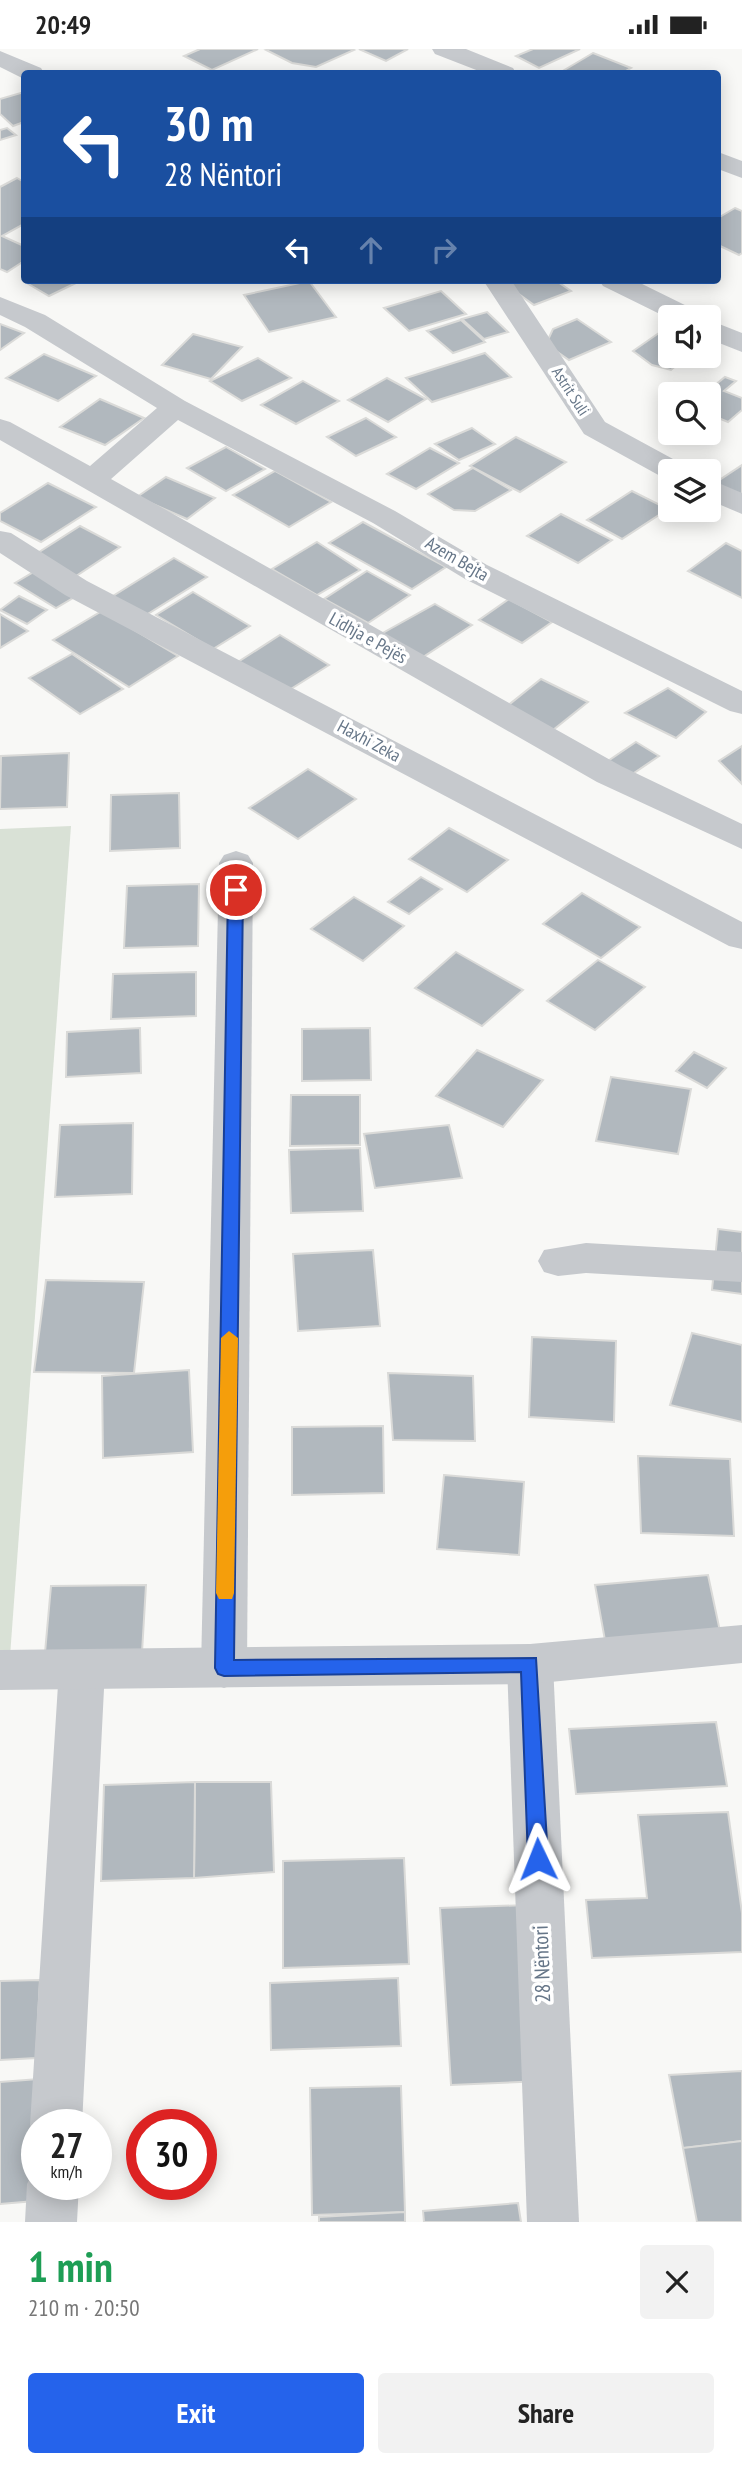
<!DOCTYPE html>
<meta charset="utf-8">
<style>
:root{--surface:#fff;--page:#f2f2f2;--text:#222;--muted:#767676;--accent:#2563eb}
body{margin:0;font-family:"PT Sans Narrow",sans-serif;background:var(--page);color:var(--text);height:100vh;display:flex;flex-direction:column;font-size:26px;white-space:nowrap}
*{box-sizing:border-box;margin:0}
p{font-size:23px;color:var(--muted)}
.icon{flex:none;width:38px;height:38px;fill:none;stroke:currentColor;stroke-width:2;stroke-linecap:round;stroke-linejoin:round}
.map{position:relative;height:2173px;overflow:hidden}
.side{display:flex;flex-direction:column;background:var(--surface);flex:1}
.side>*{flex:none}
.banner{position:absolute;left:21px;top:21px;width:700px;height:214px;border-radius:7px;box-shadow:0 4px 18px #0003;background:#1a4fa0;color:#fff;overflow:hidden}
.controls{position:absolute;left:658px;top:256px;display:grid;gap:14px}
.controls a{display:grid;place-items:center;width:63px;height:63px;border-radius:7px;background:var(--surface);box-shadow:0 4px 18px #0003;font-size:35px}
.speed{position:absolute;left:21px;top:2060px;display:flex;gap:14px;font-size:35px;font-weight:700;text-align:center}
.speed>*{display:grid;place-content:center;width:91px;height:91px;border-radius:50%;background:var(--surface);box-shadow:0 4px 18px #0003;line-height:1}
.speed small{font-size:18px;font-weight:400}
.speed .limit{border:10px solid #d22;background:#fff;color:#111}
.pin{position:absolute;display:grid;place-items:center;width:60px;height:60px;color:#fff;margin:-30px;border:4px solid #fff;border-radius:50%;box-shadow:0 2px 7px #0007}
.me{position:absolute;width:77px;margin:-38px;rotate:358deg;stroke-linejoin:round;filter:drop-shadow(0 0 5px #0008)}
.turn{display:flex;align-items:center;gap:24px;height:147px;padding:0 28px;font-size:32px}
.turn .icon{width:91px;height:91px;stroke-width:2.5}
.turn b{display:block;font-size:49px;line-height:60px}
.lanes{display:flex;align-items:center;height:66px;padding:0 28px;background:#0003;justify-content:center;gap:35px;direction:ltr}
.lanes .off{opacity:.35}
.round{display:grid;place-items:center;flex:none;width:74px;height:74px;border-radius:7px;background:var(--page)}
.head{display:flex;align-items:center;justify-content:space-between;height:119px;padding:0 28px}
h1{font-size:42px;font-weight:800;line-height:52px;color:#1e9e55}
.button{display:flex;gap:14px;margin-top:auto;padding:14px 28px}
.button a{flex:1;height:80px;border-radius:7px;background:var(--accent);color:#fff;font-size:28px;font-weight:800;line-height:80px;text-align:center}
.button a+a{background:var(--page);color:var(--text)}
.status{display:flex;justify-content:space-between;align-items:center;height:49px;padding:0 35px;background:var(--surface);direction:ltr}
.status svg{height:19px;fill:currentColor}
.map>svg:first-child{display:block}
.green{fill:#d9e1d6}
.building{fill:#b1b8be;stroke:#dadad8;stroke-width:2}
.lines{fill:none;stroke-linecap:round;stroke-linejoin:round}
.minor{fill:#c6c9cd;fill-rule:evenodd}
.tertiary{fill:#c6c9cd;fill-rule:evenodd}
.route{fill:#2563eb;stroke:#184099;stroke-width:2}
.slow{fill:#f59e0b}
.labels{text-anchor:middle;stroke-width:7;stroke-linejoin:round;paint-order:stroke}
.far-street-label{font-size:16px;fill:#667688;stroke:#fff}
.street-label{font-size:18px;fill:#667688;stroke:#fff}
.near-street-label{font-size:21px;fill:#667688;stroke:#fff}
</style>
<div class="status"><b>20:49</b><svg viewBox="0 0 49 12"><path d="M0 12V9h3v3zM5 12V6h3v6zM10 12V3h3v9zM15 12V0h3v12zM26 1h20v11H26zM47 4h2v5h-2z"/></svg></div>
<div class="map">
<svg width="742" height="2173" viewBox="0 0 742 2173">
<rect width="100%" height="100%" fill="#f8f8f6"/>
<polygon class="green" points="71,777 9,1621 0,1620 0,780"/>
<g class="building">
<polygon points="200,0 258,0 212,21 184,7"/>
<polygon points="269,0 352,0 354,1 316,18 292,14 266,1"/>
<polygon points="359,0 408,0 386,12"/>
<polygon points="533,0 580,0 539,19 516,7"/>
<polygon points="593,4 631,19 622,24 561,23"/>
<polygon points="24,43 24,73 13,77 0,65 0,50"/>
<polygon points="7,79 16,86 0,91 0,81"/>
<polygon points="17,129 24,133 24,175 2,187 24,197 24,212 7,223 0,220 0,138"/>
<polygon points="735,159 742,162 742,204 739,206 718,196 718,169"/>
<polygon points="30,231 82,231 49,247 25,233"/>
<polygon points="508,231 555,231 571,242 534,256 502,233"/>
<polygon points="309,232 336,268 269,283 244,246"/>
<polygon points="441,242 466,265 409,282 384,259"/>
<polygon points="487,263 508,283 484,290 462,270"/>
<polygon points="577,270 611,293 569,311 546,295 553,280"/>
<polygon points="461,271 485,293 453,304 427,282"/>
<polygon points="0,275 24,284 0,301"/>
<polygon points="669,277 670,306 688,306 671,321 652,316 633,302"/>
<polygon points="193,285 242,298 211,330 162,316"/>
<polygon points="485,304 511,328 432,353 406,329"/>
<polygon points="44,305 96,327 58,352 6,329"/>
<polygon points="258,309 291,329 242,352 210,332"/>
<polygon points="725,328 736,332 724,342 742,349 742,361 728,373 709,365 709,345 704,345"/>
<polygon points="387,329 426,350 388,373 348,351"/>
<polygon points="303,332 339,352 296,375 261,356"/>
<polygon points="100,350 144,369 105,396 60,378"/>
<polygon points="366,369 396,388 356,407 327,388"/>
<polygon points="472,379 495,395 459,411 435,395"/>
<polygon points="516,388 566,413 520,443 470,417"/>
<polygon points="226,398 265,420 226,442 187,419"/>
<polygon points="430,399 459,414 416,440 387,425"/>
<polygon points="742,416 742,451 712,436"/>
<polygon points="473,419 511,441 475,462 454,461 428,445"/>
<polygon points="275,422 331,453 289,478 233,446"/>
<polygon points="166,428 215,449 187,470 137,448"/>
<polygon points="48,434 96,458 41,493 0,472 0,464"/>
<polygon points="632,442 668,460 622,490 587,471"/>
<polygon points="561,465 612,491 578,514 527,487"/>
<polygon points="363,473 446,518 412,540 329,494"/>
<polygon points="80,477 120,498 73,529 33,507"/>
<polygon points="317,493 360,521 317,546 272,520"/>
<polygon points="726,494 742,502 742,549 688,522"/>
<polygon points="174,509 207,528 146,566 113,547"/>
<polygon points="37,521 78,546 56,559 15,534"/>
<polygon points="367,522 410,546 368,574 324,550"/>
<polygon points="193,543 250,577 213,600 156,566"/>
<polygon points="19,547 47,561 27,575 0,561"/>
<polygon points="509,550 552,573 522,594 479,571"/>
<polygon points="435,555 472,576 423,608 381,585"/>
<polygon points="102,562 178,607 129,638 53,591"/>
<polygon points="0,565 28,582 0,599"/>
<polygon points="280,586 329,616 286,643 238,613"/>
<polygon points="72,605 123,640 80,665 29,629"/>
<polygon points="541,630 588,653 553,681 506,658"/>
<polygon points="668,639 706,663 676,689 625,664"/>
<polygon points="636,693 659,707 631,726 608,712"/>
<polygon points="742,697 742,735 719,712"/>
<polygon points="69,704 67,758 0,760 1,707"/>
<polygon points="308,720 356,750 298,790 249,759"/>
<polygon points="179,744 180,799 110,802 111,746"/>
<polygon points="449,779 508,811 467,843 409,810"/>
<polygon points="421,828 442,840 409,865 388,853"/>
<polygon points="199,835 198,897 124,899 127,837"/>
<polygon points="582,844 640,878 601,909 543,875"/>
<polygon points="354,848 404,877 363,912 311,880"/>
<polygon points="456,903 523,941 482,977 415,939"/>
<polygon points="598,911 645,938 595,981 547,952"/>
<polygon points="196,923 196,967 111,970 113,925"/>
<polygon points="140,979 141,1024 66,1028 67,983"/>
<polygon points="370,979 371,1031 302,1032 302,980"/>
<polygon points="477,1001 543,1031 503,1078 436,1047"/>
<polygon points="694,1003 726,1019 707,1039 676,1022"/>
<polygon points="611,1028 691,1040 678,1105 596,1092"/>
<polygon points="291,1046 360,1046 360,1096 290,1097"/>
<polygon points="133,1074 132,1145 55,1148 60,1076"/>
<polygon points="449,1076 462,1129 375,1139 364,1085"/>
<polygon points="360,1099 363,1162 291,1164 289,1101"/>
<polygon points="718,1180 742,1183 742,1245 712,1241"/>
<polygon points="373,1201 380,1277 298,1282 293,1205"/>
<polygon points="46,1231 144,1233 134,1324 34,1323"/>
<polygon points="692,1284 742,1296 742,1373 670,1356"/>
<polygon points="532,1288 616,1292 614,1373 529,1368"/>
<polygon points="189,1321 193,1403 103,1409 102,1327"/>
<polygon points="388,1324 473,1327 475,1392 393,1391"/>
<polygon points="383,1377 384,1444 292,1446 292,1378"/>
<polygon points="638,1407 730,1410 734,1487 641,1484"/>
<polygon points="444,1426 524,1433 519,1506 437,1500"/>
<polygon points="708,1526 721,1587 606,1597 595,1536"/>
<polygon points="146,1536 140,1637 42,1637 51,1537"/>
<polygon points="716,1673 727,1737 576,1745 569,1680"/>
<polygon points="195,1733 271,1733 274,1823 194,1829"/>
<polygon points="195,1733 194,1829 101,1832 104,1736"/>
<polygon points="728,1763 742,1864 742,1903 592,1909 586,1851 647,1849 638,1766"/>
<polygon points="404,1809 409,1915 283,1919 283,1812"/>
<polygon points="528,1856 543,2032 451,2036 440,1859"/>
<polygon points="398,1929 401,1997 271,2001 270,1934"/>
<polygon points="40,1931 36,2009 0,2011 0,1932"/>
<polygon points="742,2022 742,2092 683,2099 669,2026"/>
<polygon points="38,2030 35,2152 0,2155 0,2033"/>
<polygon points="401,2037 405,2163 312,2166 310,2039"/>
<polygon points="742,2092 742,2173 697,2173 683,2099"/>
<polygon points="518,2154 521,2173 424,2173 423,2162"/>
<polygon points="405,2163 405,2173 319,2173 319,2168"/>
</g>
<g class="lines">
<g class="minor">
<polygon points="432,0 466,0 513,19 516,24 484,24 435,5"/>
<polygon points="0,2 41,19 44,24 24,24 24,30 0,18"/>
<polygon points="718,103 742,112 742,129 718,120"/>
<polygon points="483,231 511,231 605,373 684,416 688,422 670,422 670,430 662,428 584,385"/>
<polygon points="599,231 634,231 697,262 701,268 670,268 670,270 603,237"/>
<polygon points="0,248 45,266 185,352 395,462 487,516 742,642 742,665 730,662 465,530 373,474 178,371 111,430 621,717 742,775 742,800 597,733 0,391 0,370 10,373 90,417 157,359 25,278 0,266"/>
<polygon points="709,271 742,284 742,303 709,290"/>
<polygon points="709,430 742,444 742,465 709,451"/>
<polygon points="0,482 11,484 87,532 742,873 742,900 729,897 65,546 0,504"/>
<polygon points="236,802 248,806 253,814 247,1619 240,1633 224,1639 208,1633 201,1619 219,814 224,806"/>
<polygon points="586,1194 742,1203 742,1233 586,1224 558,1227 544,1223 538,1212 544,1201"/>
<polygon points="530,1595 546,1601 553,1615 579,2173 527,2173 507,1615 514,1601"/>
<polygon points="82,1600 98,1606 105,1620 82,2076 37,2076 37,2091 30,2076 59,1620 66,1606"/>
<polygon points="37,2116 37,2135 79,2135 77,2173 25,2173 27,2135"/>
</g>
<polygon class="tertiary" points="742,1576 742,1614 530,1635 0,1641 0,1601 530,1595"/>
</g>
<polygon class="route" points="236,837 243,841 234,1611 536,1609 548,1810 545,1817 538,1819 531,1817 528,1810 521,1623 224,1627 218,1625 215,1619 228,841"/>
<polygon class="slow" points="229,1282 238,1289 234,1544 232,1550 219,1550 216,1544 221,1289"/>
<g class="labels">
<g class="far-street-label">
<text transform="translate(571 342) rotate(57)" y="6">Astrit Suli</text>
</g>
<g class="street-label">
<text transform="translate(457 510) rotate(30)" y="6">Azem Bejta</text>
<text transform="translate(368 589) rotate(29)" y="6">Lidhja e Pejës</text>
<text transform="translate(369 692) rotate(28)" y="6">Haxhi Zeka</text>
</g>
<g class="near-street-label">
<text transform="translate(542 1915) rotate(-92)" y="7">28 Nëntori</text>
</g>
</g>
</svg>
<div class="controls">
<a><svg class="icon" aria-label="sound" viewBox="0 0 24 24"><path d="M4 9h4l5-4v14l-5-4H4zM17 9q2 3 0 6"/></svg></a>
<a><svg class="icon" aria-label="search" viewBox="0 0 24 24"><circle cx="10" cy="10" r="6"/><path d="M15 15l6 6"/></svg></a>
<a><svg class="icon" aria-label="layers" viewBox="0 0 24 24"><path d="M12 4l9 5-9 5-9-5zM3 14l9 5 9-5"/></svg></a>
</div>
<div class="speed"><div>27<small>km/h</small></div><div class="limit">30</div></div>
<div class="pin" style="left:236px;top:841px;background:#d93025"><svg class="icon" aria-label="arrive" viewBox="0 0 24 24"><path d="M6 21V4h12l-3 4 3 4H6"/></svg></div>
<svg class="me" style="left:538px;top:1810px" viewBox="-20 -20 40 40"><path d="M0-17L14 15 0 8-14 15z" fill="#2563eb" stroke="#fff" stroke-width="4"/></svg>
<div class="banner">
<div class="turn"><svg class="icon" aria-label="left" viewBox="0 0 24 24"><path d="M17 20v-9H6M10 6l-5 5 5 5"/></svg><div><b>30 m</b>28 Nëntori</div></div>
<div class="lanes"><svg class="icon" aria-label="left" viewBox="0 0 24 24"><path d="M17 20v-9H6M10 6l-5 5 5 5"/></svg><svg class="icon off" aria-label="ahead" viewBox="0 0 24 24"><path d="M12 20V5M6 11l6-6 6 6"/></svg><svg class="icon off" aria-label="right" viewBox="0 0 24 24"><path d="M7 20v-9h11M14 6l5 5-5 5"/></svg></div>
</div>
</div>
<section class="side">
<div class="head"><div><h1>1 min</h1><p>210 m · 20:50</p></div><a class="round"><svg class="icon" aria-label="close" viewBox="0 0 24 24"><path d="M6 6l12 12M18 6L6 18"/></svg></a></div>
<div class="button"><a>Exit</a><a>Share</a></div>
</section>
